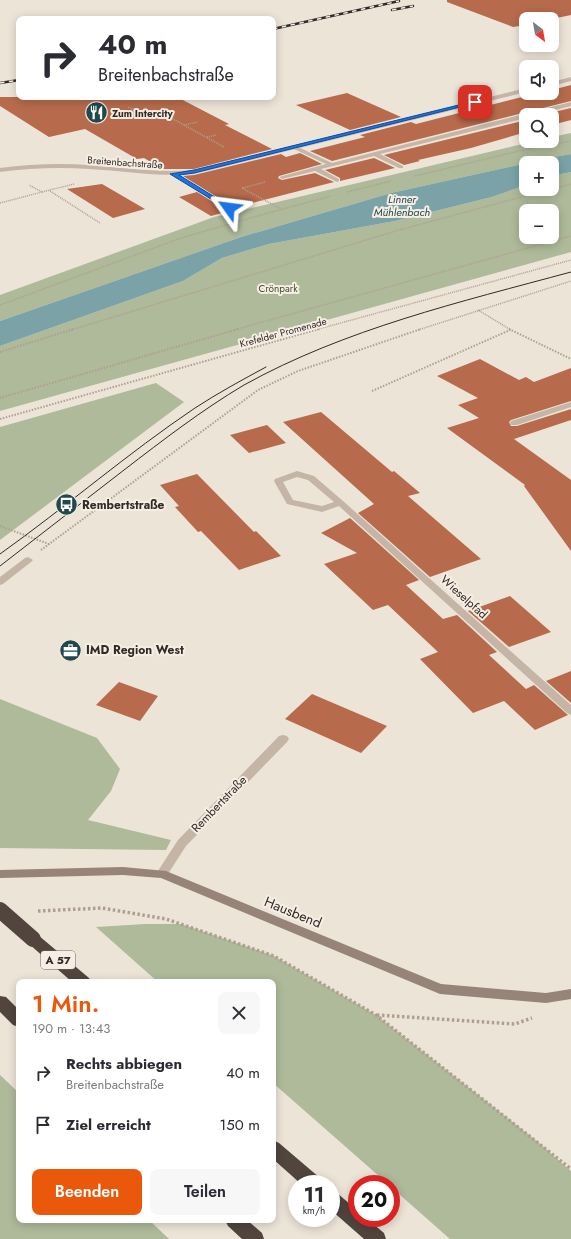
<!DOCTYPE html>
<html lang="de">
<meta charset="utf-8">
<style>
:root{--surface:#fff;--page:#f7f7f7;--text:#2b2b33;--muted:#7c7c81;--accent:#ea580c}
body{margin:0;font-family:Jost,sans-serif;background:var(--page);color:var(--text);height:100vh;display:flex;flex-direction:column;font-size:15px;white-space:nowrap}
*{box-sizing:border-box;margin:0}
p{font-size:13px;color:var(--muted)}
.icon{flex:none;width:22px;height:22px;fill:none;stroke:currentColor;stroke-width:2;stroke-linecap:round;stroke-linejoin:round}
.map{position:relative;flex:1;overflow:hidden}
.drawer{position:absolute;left:16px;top:979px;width:260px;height:244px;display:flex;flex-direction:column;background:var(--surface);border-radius:8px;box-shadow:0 2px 10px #0003}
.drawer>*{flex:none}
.banner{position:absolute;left:16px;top:16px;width:260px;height:84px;border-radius:8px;box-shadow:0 2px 10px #0003;background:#fff;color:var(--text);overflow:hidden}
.needle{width:26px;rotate:149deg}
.controls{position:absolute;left:519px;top:12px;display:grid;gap:8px}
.controls a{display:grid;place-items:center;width:40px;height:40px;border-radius:8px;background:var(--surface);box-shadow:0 2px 10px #0003;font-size:20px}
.speed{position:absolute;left:288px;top:1175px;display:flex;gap:8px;font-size:20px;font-weight:700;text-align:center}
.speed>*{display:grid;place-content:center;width:52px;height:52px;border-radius:50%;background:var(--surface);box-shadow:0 2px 10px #0003;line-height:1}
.speed small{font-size:10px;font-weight:400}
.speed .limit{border:6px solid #d22;background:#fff;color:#111}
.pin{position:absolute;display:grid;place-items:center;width:34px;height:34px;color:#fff;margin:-17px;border-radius:8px;box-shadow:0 2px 6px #0006}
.me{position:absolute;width:44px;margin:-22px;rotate:301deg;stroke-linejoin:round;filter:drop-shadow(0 0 3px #0008)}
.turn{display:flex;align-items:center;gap:14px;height:84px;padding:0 16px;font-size:18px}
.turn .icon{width:52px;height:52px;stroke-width:2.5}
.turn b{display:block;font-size:28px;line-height:34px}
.round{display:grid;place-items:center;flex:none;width:42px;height:42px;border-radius:8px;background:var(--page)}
.headline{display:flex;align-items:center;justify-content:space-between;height:68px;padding:0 16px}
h1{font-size:24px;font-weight:600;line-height:30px;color:var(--accent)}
.primary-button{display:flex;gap:8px;margin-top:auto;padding:8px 16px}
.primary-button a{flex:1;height:46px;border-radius:8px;background:var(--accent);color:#fff;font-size:16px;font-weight:600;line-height:46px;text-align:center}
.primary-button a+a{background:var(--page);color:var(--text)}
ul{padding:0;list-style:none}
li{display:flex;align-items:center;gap:12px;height:52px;padding:0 16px}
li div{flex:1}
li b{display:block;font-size:15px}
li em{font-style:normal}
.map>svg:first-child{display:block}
.green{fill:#aeba9a;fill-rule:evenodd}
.water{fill:#7ba3a7}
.building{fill:#b76b4c}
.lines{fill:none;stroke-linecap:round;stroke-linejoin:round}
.path-far2{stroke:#af9f91;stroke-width:1.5;stroke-dasharray:1 1;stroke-linecap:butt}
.path-far1{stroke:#af9f91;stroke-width:2;stroke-dasharray:1.5 1.5;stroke-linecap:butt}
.path{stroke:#af9f91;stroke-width:3.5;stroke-dasharray:2.5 2.5;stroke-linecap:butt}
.service{fill:#c4b5a6;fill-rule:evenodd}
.minor{fill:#c4b5a6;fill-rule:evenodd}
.secondary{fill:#978478;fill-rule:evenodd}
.motorway{fill:#51453e;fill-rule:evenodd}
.tram{stroke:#312a26;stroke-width:1}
.rail-casing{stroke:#312a26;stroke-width:2.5}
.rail{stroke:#f6eee4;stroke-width:1.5;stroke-dasharray:4.5;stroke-linecap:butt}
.motorway-bridge{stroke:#51453e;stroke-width:16}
.route{fill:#1a73e8;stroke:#114b97}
.labels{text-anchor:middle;stroke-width:4;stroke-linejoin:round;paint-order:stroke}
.far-poi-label{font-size:10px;font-weight:bold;fill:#312a26;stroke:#f6eee4;text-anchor:start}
.far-street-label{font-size:10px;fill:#312a26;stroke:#f6eee4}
.far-park-label{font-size:10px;fill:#3f4c2d;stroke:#f6eee4}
.far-water-label{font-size:11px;font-style:italic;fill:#21484d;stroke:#f6eee4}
.shield{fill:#f6eee4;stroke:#6c655f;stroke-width:1}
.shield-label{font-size:11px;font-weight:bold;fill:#312a26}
.poi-label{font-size:12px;font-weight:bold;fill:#312a26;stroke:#f6eee4;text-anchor:start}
.street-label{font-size:12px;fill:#312a26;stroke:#f6eee4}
.near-street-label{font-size:14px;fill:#312a26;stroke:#f6eee4}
</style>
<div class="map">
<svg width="571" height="1239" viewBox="0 0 571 1239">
<rect width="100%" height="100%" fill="#ede4d8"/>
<g class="green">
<polygon points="571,133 571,154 554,157 391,193 241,237 0,321 0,295 214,217 535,141 552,141 552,137"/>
<path d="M571,172V252L0,411V346L183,281L222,258L269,244L395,221L492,197L526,185V189H552V176ZM526,211H552V237H526Z"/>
<polygon points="156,383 184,402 0,540 0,427"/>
<polygon points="0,699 97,738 120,769 111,791 88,820 171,840 166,850 0,848"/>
<polygon points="145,924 181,924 274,956 376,1015 538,1142 571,1171 571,1239 450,1239 391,1187 391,1184 388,1184 273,1083 273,982 158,982 96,927"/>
<polygon points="0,1075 19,1093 19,1220 149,1220 169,1239 0,1239"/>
</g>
<polygon class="water" points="571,154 571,172 552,176 552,163 526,163 526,185 492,197 395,221 269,244 222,258 183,281 0,346 0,321 241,237 391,193 554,157"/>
<g class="building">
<polygon points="447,0 571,0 571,15 552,19 526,19 526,25 513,27 447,2"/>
<polygon points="571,85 571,101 332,161 310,151 365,137 360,135 411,122 416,124 538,93 552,93 552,90"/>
<polygon points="347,93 401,117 350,130 296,105"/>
<polygon points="0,97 177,97 229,124 225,125 272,149 194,169 163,169 144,158 137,159 85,129 49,137 0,106"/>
<polygon points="571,108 571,120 552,125 552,115 541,115"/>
<polygon points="526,120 526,132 471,148 418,160 420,161 404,165 384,155"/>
<polygon points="300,153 322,164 279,176 278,178 282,180 315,173 334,182 252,203 254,204 211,216 179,197 197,192 226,210 232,209 233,207 183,176 194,175 281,154 286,157"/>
<polygon points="374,158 395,168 340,181 340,178 325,170"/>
<polygon points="102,184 145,209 113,218 67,189"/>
<polygon points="480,359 519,380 526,377 534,382 571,368 571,401 511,420 509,422 511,426 517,426 571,409 571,420 514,439 571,480 571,551 524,486 525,485 447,428 479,418 458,405 478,398 437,376"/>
<polygon points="321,412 392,472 394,471 420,493 408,496 481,559 430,577 358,513 374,504 283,422"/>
<polygon points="267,425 286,443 249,453 230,435"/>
<polygon points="197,474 254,532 256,531 281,556 239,570 201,531 198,532 175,507 179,506 160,485"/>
<polygon points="350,518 419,580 406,585 443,619 457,615 497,652 489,655 526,689 534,685 568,715 535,730 504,701 473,713 420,659 438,652 388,605 373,610 324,564 357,553 321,533"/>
<polygon points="510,596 551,632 509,647 468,611"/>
<polygon points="571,671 571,703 546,681"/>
<polygon points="119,682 158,696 140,721 96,705"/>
<polygon points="312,694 387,726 361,753 285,719"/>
</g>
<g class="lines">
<g class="path-far2">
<polyline points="128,107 141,113 173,119 224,147"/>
<polyline points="184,125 198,122"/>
<polyline points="207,137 216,135"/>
<polyline points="415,176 519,151 571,141"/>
<polyline points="242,188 281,209"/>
<polyline points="243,188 265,182"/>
<polyline points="552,189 571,184"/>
<polyline points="50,191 100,223"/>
<polyline points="42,192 74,184"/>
<polyline points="347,192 391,181"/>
<polyline points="0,203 42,192 29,185"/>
<polyline points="239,221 331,196"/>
<polyline points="0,305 181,238 229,224"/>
<polyline points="478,310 511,330"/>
<polyline points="71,330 399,230 551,189"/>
<polyline points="234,330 571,236"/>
<polyline points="315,330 571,260"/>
<polyline points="418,330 571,281"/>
</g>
<g class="path-far1">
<polyline points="509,329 571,359"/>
<polyline points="0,352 74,329"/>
<polyline points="372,391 510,330"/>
<polyline points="0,398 238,329"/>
<polyline points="0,419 319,329"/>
<polyline points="0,526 49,544"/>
<polyline points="41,550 258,390 298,371 421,329"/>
</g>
<g class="path">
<polyline points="38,911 102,908 166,919 274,956 376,1015 571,1169"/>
<polyline points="377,1015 515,1024 532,1018"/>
</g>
<g class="service">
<polygon points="571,102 571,106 535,115 526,115 526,118 380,154 403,166 403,168 399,168 374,156 321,169 339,179 339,181 337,182 315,171 282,179 279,177 326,164 292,148 292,146 296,146 332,163"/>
<polygon points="171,173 175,173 232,208 227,209 171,175"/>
<polygon points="28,557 33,560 31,562 3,584 0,585 0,577 25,558"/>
<polygon points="283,735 287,736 289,739 287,742 186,846 166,877 162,878 158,877 156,874 178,840 279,736"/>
</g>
<g class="minor">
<polygon points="571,77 571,81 552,86 552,82"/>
<path d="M526,88V92L194,174C159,177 125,171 89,169C60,167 30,168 0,172V168C30,164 60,163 89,165C125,168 159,173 194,170Z"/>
<polygon points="571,402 571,407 517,425 511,425 510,423 511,421"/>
<path d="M297,471L314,476L343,501L571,705V715L567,713L339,506L322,512L287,504L274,481L275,479ZM297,477L308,480L334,502L322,506L293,500L283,482Z"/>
</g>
<polygon class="secondary" points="123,867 166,871 441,984 546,993 571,989 571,999 546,1003 440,994 161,878 123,875 0,878 0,870"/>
<g class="motorway">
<polygon points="33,933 38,935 89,978 91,982 72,982 28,943 25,939 28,935"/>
<polygon points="0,996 6,997 19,1010 19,1027 13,1025 0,1012"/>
<polygon points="273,1140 279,1143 320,1178 323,1184 301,1184 273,1159"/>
<polygon points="331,1191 337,1193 357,1210 357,1218 366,1218 384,1233 386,1239 364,1239 331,1210"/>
<polygon points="225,1220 247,1220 262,1233 264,1239 242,1239 228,1226"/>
</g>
<g class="tram">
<path d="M0,554C66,507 128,453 195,408C218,393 242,380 266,367"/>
<path d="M0,566C41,534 83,502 124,470C163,440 202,410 244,385C345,329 460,302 571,272"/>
</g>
<defs>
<g id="rail">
<polyline points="392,10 413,6"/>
<polyline points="273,29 399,1"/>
<polyline points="0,83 19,80"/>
</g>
</defs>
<use href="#rail" class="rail-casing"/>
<use href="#rail" class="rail"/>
<polyline class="motorway-bridge" points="0,910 33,939"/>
</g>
<polygon class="route" points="475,101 476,101 476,103 194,173 179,175 231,207 231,209 229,210 170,174 194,170"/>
<defs>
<symbol id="restaurant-disc" viewBox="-11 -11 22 22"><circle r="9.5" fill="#21484d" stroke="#f6eee4"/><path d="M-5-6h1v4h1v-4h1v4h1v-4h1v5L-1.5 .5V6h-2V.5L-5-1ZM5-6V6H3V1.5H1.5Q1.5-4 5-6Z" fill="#fff"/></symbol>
<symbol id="bus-disc" viewBox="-11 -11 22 22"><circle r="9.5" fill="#21484d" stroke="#f6eee4"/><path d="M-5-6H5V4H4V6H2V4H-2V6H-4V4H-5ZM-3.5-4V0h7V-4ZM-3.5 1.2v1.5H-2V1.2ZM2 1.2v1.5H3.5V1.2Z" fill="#fff"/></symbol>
<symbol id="office-disc" viewBox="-11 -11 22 22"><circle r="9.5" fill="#21484d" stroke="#f6eee4"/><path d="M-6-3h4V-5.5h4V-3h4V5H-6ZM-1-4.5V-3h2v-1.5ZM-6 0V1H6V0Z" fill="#fff"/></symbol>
</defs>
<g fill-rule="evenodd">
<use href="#restaurant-disc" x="84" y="100" width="25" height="25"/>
<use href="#bus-disc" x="54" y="492" width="25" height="25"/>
<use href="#office-disc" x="58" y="638" width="25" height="25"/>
</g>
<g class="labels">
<g class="far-poi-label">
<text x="112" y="117">Zum Intercity</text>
</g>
<g class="far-street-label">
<text transform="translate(125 162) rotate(4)" y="4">Breitenbachstraße</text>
<text transform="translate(283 332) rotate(-15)" y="4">Krefelder Promenade</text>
</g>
<g class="far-park-label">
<text x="278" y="292">Crönpark</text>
</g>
<g class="far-water-label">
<text x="402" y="203">Linner<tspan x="402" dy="13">Mühlenbach</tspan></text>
</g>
<rect class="shield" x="41" y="951" width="34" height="18" rx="3"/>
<g class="shield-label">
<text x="58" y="964">A 57</text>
</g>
<g class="poi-label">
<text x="82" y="509">Rembertstraße</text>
<text x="86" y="654">IMD Region West</text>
</g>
<g class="street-label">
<text transform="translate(464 597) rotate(42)" y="4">Wieselpfad</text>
<text transform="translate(219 804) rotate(-46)" y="4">Rembertstraße</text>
</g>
<g class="near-street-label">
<text transform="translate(293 912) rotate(22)" y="5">Hausbend</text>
</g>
</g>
</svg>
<div class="controls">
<a><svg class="needle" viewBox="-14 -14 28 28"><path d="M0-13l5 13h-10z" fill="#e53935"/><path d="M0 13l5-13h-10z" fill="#7c7c81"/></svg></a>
<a><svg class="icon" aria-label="sound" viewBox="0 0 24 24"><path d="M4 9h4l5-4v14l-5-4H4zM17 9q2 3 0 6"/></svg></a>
<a><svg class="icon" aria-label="search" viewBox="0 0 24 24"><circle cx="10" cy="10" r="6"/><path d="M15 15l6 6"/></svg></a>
<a>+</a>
<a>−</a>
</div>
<div class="speed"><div>11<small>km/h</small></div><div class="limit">20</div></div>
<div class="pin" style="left:475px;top:102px;background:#d93025"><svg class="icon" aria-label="arrive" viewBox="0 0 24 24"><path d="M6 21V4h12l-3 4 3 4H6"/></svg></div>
<svg class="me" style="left:229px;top:208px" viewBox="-20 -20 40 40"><path d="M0-17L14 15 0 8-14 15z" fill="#1a73e8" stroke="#fff" stroke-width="4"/></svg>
<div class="banner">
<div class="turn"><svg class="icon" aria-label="right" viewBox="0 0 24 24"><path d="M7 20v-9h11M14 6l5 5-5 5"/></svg><div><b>40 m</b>Breitenbachstraße</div></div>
</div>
<section class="drawer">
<div class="headline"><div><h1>1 Min.</h1><p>190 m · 13:43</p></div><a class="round"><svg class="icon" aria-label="close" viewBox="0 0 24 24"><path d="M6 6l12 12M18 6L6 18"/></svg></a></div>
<ul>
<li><svg class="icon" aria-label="right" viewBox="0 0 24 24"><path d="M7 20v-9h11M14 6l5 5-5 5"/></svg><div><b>Rechts abbiegen</b><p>Breitenbachstraße</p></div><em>40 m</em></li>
<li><svg class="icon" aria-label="arrive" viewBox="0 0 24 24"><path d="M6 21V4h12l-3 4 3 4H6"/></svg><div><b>Ziel erreicht</b></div><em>150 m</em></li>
</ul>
<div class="primary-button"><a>Beenden</a><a>Teilen</a></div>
</section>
</div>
